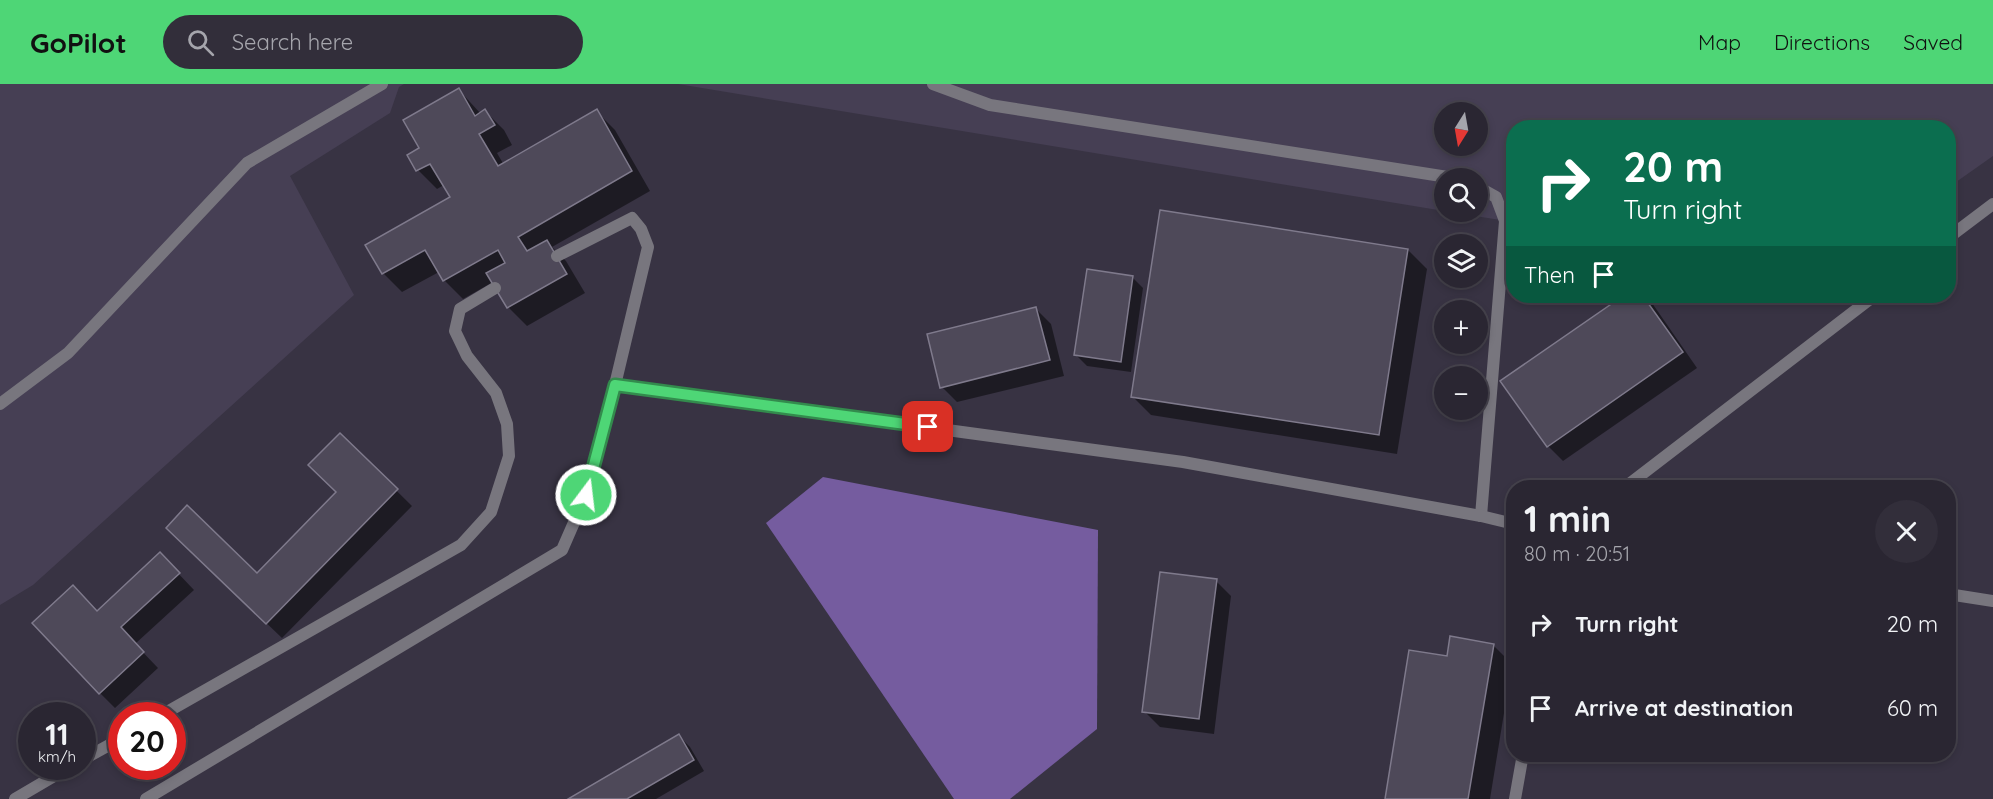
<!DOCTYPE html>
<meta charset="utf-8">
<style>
:root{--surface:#2a2632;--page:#322e3a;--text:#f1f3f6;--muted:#a5a5ac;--line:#46434d;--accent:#4ed676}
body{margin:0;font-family:Quicksand,sans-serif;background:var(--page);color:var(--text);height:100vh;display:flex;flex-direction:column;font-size:22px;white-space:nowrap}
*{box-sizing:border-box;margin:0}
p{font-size:20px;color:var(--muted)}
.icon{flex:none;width:33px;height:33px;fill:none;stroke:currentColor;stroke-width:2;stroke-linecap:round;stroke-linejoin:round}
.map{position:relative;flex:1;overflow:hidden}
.sheet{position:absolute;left:1506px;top:396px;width:450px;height:282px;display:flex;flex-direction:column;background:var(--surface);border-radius:24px;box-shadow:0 3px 9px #0003,0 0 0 2px var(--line)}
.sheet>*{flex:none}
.top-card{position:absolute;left:1506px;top:36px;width:450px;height:183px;border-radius:24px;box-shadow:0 3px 9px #0003,0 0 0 2px var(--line);background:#0b6e4f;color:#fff;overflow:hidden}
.needle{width:39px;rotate:191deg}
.controls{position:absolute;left:1434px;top:18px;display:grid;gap:12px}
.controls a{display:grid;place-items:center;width:54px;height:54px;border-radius:50%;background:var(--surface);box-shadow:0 3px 9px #0003,0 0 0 2px var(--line);font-size:30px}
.speed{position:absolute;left:18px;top:618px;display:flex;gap:12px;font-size:30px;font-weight:700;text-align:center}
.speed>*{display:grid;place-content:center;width:78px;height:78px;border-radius:50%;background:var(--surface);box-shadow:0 3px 9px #0003,0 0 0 2px var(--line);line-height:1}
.speed small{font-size:15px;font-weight:400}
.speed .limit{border:9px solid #d22;background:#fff;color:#111}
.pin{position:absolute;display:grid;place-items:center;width:51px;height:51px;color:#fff;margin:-26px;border-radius:12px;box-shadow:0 3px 9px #0006}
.me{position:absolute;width:66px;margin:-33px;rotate:15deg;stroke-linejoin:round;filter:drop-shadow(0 0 4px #0008)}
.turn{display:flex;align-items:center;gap:21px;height:126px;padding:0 18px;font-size:27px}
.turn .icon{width:78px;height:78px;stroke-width:2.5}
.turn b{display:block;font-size:42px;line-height:51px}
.then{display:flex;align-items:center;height:57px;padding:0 18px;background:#0003;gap:12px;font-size:22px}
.round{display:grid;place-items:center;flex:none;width:63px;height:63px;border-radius:32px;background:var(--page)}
.overview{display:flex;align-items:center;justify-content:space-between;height:102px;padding:0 18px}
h1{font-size:36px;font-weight:800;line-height:45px}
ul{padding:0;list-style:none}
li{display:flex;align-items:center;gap:18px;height:84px;padding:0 18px}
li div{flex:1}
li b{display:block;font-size:22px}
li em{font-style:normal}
header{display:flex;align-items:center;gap:36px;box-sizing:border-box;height:84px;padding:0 30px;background:var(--accent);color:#111}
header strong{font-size:28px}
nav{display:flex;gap:33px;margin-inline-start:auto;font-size:21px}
.search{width:420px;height:54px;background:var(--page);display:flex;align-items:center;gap:15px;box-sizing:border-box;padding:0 21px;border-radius:33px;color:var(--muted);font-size:22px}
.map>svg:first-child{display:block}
.built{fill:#463f54;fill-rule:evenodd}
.forest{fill:#755c9f}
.shadow{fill:#0007}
.building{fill:#4e4959;stroke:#7f7a8c;stroke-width:1.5}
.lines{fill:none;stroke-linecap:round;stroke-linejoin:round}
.service{stroke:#78767e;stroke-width:12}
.route-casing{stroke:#338b4d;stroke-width:15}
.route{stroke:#4ed676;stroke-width:10}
</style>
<header>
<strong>GoPilot</strong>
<div class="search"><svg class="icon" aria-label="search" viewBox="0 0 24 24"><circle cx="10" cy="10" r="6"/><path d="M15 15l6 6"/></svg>Search here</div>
<nav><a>Map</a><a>Directions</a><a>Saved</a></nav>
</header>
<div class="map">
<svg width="1993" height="715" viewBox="0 0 1993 715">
<rect width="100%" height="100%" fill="#383343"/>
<g class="built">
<polygon points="0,0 404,0 399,3 390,29 290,92 354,211 33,501 0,521"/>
<path d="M678,0H1993V72L1949,103L1948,44H1514L1513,138L1450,128H1478V94H1444V127ZM1444,28H1478V62H1444Z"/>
</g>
<polygon class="forest" points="823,393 1098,446 1097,645 1010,715 954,715 766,439"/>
<g class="shadow">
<polygon points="459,6 481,30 485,27 504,46 512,61 497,69 504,81 596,27 615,46 650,107 552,163 566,177 585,209 527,242 508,223 493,198 463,215 444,196 439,188 402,208 383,189 367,162 452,114 444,101 437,105 418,86 409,71 421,65"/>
<polygon points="1408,166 1427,185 1397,370 1151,331 1132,312"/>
<polygon points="1132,193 1143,204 1131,288 1087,282 1076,271"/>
<polygon points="1625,212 1644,212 1652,219 1697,284 1563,377 1548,362 1502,297"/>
<polygon points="1036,225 1051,240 1064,292 957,318 942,303"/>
<polygon points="340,351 412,422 282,554 183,459 257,491 338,408"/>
<polygon points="175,486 194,506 135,560 158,584 115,624 100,609 98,528"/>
<polygon points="1216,497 1231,512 1214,650 1160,643 1144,627"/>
<polygon points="1493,561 1512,580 1490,715 1386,715 1448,574"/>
<polygon points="679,652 690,663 704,687 656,715 571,715"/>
</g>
<g class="building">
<polygon points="459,4 475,32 485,25 495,41 479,50 498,82 597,25 632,87 518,153 527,167 547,156 567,190 507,224 486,189 505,179 498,166 443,197 425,166 382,190 365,161 450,113 430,80 416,87 407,71 419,64 403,36"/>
<polygon points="1160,126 1408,165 1379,351 1131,313"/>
<polygon points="1087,185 1133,192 1121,278 1074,271"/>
<polygon points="1623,212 1643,212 1683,268 1547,363 1500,297"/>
<polygon points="1036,223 1050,276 940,304 927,250"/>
<polygon points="340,349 398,405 266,540 166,444 187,421 257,489 336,408 308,381"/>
<polygon points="160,468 180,489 121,543 144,568 99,610 32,539 73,501 97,527"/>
<polygon points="1160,488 1217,495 1199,635 1142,628"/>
<polygon points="1450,552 1494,560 1468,715 1385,715 1409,566 1447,572"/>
<polygon points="679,650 694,676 627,715 568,715"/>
</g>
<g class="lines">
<g class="service">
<polyline points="933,0 990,21 1454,94"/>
<polyline points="1478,103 1496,113 1505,137 1481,432"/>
<polyline points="1948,154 1993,120"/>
<polyline points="615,301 1183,378 1481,432 1514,440"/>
<polyline points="0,320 68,269 247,79 382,0"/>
<polyline points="1624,404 1874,212"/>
<polyline points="1948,510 1993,517"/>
<polyline points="160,632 461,461 491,428 509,372 507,340 496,309 467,272 455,247 460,225 495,204"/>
<polyline points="82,676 122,654"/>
<polyline points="15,715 71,682"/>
<polyline points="146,715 562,466 586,411 615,301 648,163 641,145 632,134 557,172"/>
<polyline points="1515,715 1523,670"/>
</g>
</g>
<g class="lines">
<defs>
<polyline id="route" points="586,411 615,301 928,343"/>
</defs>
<use href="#route" class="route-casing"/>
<use href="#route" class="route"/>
</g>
</svg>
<div class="controls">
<a><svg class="needle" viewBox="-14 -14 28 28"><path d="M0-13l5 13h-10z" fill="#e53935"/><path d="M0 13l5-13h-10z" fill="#a5a5ac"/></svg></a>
<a><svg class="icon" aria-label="search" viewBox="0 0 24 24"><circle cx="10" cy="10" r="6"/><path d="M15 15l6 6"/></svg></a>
<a><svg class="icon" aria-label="layers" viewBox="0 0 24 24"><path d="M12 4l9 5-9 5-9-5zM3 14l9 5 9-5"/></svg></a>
<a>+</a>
<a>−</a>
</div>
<div class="speed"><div>11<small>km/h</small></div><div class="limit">20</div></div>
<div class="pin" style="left:928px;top:343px;background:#d93025"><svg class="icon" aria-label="arrive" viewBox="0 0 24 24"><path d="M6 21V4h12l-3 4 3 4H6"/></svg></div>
<svg class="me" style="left:586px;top:411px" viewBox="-20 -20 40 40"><circle r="17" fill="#4ed676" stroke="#fff" stroke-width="3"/><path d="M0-11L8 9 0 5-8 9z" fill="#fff"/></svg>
<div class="top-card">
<div class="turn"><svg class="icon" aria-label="right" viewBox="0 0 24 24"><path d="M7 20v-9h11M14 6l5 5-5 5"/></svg><div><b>20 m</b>Turn right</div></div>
<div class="then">Then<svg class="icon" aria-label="arrive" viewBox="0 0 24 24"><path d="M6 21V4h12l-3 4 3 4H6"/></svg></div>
</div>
<section class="sheet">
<div class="overview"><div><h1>1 min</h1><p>80 m · 20:51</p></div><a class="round"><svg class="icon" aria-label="close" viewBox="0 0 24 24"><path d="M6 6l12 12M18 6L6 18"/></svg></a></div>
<ul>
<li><svg class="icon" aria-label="right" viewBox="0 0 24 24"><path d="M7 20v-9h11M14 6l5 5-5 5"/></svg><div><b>Turn right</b></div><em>20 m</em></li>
<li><svg class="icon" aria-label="arrive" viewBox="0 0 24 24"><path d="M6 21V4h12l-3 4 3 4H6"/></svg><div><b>Arrive at destination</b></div><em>60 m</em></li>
</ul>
</section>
</div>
